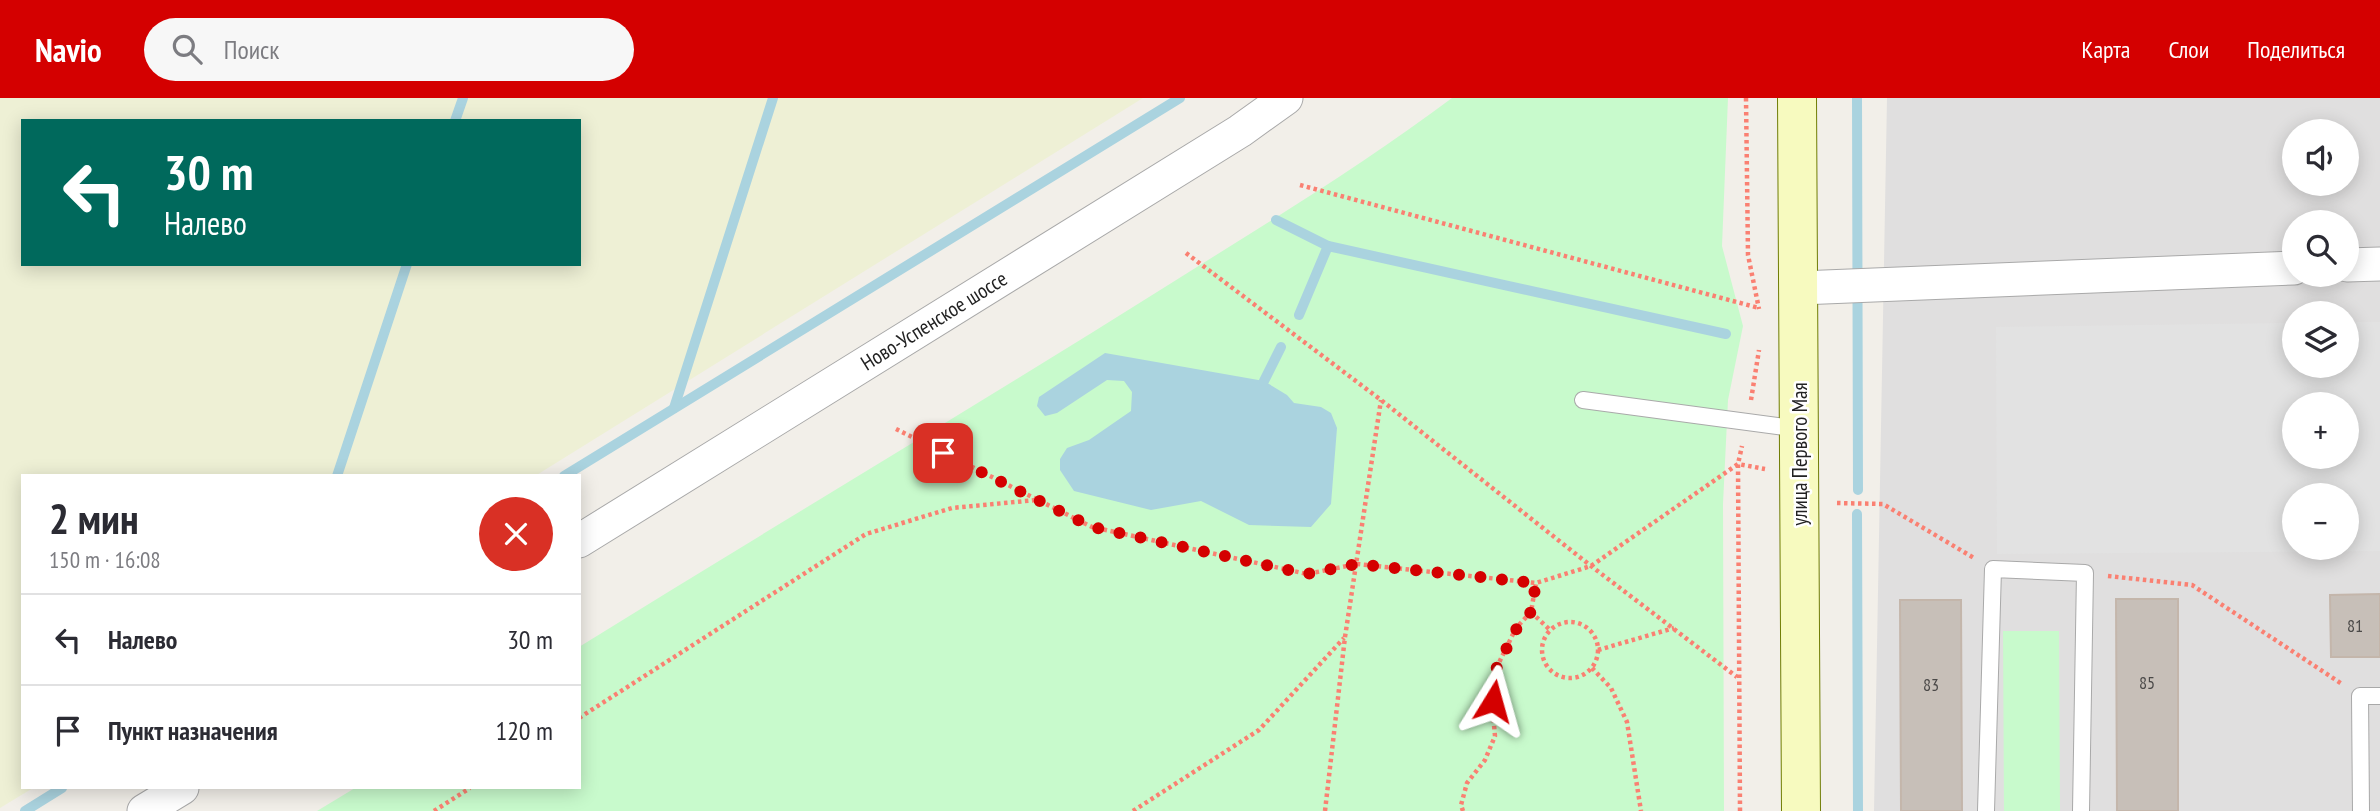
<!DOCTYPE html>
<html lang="ru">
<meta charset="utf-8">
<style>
:root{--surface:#fff;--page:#f7f7f7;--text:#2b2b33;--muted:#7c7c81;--line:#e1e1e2;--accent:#d40000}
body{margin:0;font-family:"PT Sans Narrow",sans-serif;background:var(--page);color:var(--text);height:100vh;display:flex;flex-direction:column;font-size:26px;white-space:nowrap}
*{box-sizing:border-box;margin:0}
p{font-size:23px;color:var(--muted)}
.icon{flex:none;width:38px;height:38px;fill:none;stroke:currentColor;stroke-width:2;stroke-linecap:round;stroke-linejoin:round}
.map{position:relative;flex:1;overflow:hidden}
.panel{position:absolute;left:21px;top:376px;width:560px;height:315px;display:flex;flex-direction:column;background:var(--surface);border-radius:0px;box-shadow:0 4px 18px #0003}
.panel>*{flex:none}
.top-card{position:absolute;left:21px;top:21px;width:560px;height:147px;border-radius:0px;box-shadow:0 4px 18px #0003;background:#00695c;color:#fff;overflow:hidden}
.controls{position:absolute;left:2282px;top:21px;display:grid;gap:14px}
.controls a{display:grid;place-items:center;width:77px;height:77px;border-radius:50%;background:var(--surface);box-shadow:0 4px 18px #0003;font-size:35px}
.pin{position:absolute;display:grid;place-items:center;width:60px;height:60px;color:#fff;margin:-30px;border-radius:14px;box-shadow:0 4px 10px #0006}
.me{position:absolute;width:77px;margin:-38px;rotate:8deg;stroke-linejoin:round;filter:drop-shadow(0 0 5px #0008)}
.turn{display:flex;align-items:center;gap:24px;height:147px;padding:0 28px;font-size:32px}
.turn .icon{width:91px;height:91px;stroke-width:2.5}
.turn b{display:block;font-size:49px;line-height:60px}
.round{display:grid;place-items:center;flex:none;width:74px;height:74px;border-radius:37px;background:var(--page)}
.head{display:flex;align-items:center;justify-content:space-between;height:119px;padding:0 28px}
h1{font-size:42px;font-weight:800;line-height:52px}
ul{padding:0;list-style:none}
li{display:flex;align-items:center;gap:21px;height:91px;padding:0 28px;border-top:2px solid var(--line)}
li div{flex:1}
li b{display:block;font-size:26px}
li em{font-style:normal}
header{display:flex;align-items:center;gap:42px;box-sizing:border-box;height:98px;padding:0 35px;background:var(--accent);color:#fff}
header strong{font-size:33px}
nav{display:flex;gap:38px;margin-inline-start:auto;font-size:24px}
.search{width:490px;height:63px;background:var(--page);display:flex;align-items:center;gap:18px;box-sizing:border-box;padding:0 24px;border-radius:38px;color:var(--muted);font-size:26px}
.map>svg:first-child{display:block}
.residential{fill:#e0dfdf;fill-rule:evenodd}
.farmland{fill:#eef0d5;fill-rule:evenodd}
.park{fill:#c8facc}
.parking{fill:#e2e2e2;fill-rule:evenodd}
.water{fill:#aad3df}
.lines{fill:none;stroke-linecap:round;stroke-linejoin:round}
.stream{stroke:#aad3df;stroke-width:10}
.building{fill:#c7bfb8;stroke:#c4b6ab;stroke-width:2}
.lane-casing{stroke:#a9a9a9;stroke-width:18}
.street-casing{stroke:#a9a9a9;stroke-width:35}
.secondary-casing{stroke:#707d05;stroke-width:40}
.path{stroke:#fa8072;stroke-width:4.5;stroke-dasharray:3.5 3.5;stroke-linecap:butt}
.lane{stroke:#fff;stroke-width:16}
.street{stroke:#fff;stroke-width:33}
.secondary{stroke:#f7fabf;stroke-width:38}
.route{stroke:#d40000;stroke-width:12;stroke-dasharray:0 21.6}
.labels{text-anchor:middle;stroke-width:5;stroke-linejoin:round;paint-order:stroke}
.number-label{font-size:18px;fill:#4b4948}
.street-label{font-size:21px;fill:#222;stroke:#fff}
</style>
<header>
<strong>Navio</strong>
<div class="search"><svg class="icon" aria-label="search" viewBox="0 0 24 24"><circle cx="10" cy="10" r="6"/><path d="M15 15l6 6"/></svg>Поиск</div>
<nav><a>Карта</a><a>Слои</a><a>Поделиться</a></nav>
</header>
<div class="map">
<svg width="2380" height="713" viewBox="0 0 2380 713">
<rect width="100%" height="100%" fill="#f2efe9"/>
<path class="residential" d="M1887,0H2380V713H1874ZM2294,33H2347V86H2294ZM2294,124H2347V177H2294ZM2294,215H2347V268H2294ZM2294,306H2347V359H2294ZM2294,397H2347V450H2294Z"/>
<path class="farmland" d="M0,0H1143L535,378H23V690H33L0,710ZM23,23H579V166H23Z"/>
<g class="park">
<path d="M1452,0H1728L1722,148L1743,228L1728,302L1723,406L1724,713H317L355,690H579V549C774,428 971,311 1165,189C1262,128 1360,69 1452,0Z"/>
<polygon points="2003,533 2059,533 2060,713 2004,713"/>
</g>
<path class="parking" d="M2347,224H2380V453L1997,456L1996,229L2294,225V268H2347ZM2294,306H2347V359H2294ZM2294,397H2347V450H2294Z"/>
<polygon class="water" points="1105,255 1264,283 1287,297 1294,305 1321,309 1331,315 1337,330 1331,406 1311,429 1249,427 1201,403 1151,412 1074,393 1060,372 1060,361 1067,350 1089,342 1131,313 1132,294 1124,283 1107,282 1057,315 1045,318 1037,308 1039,299"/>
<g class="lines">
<g class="stream">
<polyline points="1857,0 1858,392"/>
<polyline points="455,23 463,0"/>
<polyline points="1276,122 1328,148"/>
<polyline points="1299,217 1328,148 1726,236"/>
<polyline points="1264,283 1281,249"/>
<polyline points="674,310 773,0"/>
<polyline points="337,378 407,166"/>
<polyline points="564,378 1180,0"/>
<polyline points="1857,416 1858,713"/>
<polyline points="25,713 62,690"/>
</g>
</g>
<g class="building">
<polygon points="2380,496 2380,559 2331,559 2330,497"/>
<polygon points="2116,501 2178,501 2178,713 2117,713"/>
<polygon points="1900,502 1961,502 1962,713 1901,713"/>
</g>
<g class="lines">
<defs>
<g id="lane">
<polyline points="1583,302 1800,331"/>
<polyline points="1986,713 1993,471 2085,475 2081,713"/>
<polyline points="2361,713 2360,598 2380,598"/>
</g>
<g id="street">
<polyline points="2347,167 2380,166"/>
<polyline points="1800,190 2294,170"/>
<polyline points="579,443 1240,33 1286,0"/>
<polyline points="144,713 182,690"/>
</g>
<polyline id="secondary" points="1797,0 1801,713"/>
</defs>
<use href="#lane" class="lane-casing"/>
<use href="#street" class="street-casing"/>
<use href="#secondary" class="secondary-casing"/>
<g class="path">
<polyline points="1746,0 1748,157 1759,211"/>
<polyline points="1300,87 1759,210"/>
<polyline points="1186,155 1381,302 1591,468 1737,579"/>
<polyline points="1751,302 1759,252"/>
<polyline points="896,331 1092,429 1307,476 1357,466 1536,485 1591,468 1738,366 1765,371"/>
<polyline points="1837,405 1883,406 1974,460"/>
<polyline points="2108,478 2192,487 2342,586"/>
<polyline points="1531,514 1550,532"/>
<circle cx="1570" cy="552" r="28"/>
<polyline points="1598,552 1674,530"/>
<polyline points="1592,570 1611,590 1627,624 1641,713"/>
<polyline points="579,620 866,436 952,410 1036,402"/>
<polyline points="434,713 470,690"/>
<polyline points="1133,713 1259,632 1344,540"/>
<polyline points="1325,713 1345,539 1381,302"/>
<polyline points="1463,713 1461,707 1467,685 1485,662 1495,638 1490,583 1516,530 1531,514 1536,485"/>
<polyline points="1740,713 1738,366 1742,348"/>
</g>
<use href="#lane" class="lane"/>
<use href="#street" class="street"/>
<use href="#secondary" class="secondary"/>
</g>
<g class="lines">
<polyline class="route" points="943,355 1092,429 1307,476 1357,466 1536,485 1531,514 1517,530 1490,583 1493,603"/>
</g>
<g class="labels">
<g class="number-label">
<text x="2355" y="534">81</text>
<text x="2147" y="591">85</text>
<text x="1931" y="593">83</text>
</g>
<g class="street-label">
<text transform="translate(934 223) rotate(-32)" y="7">Ново-Успенское шоссе</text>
<text transform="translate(1800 356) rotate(-90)" y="7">улица Первого Мая</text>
</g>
</g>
</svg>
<div class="controls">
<a><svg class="icon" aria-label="sound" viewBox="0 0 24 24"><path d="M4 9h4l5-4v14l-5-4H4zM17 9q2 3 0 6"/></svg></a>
<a><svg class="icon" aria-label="search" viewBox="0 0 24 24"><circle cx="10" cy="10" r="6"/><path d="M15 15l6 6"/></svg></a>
<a><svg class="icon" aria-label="layers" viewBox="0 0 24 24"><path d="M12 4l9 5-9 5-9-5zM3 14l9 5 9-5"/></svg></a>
<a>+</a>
<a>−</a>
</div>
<div class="pin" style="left:943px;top:355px;background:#d93025"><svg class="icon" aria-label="arrive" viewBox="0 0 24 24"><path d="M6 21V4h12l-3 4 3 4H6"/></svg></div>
<svg class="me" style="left:1493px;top:603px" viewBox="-20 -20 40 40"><path d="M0-17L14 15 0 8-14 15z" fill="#d40000" stroke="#fff" stroke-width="4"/></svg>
<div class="top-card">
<div class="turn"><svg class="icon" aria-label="left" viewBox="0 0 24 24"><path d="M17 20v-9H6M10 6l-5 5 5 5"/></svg><div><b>30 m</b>Налево</div></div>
</div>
<section class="panel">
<div class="head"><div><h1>2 мин</h1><p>150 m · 16:08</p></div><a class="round" style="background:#d93025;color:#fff"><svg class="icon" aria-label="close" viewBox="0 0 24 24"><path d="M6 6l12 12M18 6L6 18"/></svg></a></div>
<ul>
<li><svg class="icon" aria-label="left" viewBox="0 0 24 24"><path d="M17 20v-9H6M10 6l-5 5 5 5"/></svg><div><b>Налево</b></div><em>30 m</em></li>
<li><svg class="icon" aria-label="arrive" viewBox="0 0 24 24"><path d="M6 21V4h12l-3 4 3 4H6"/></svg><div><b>Пункт назначения</b></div><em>120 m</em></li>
</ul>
</section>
</div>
